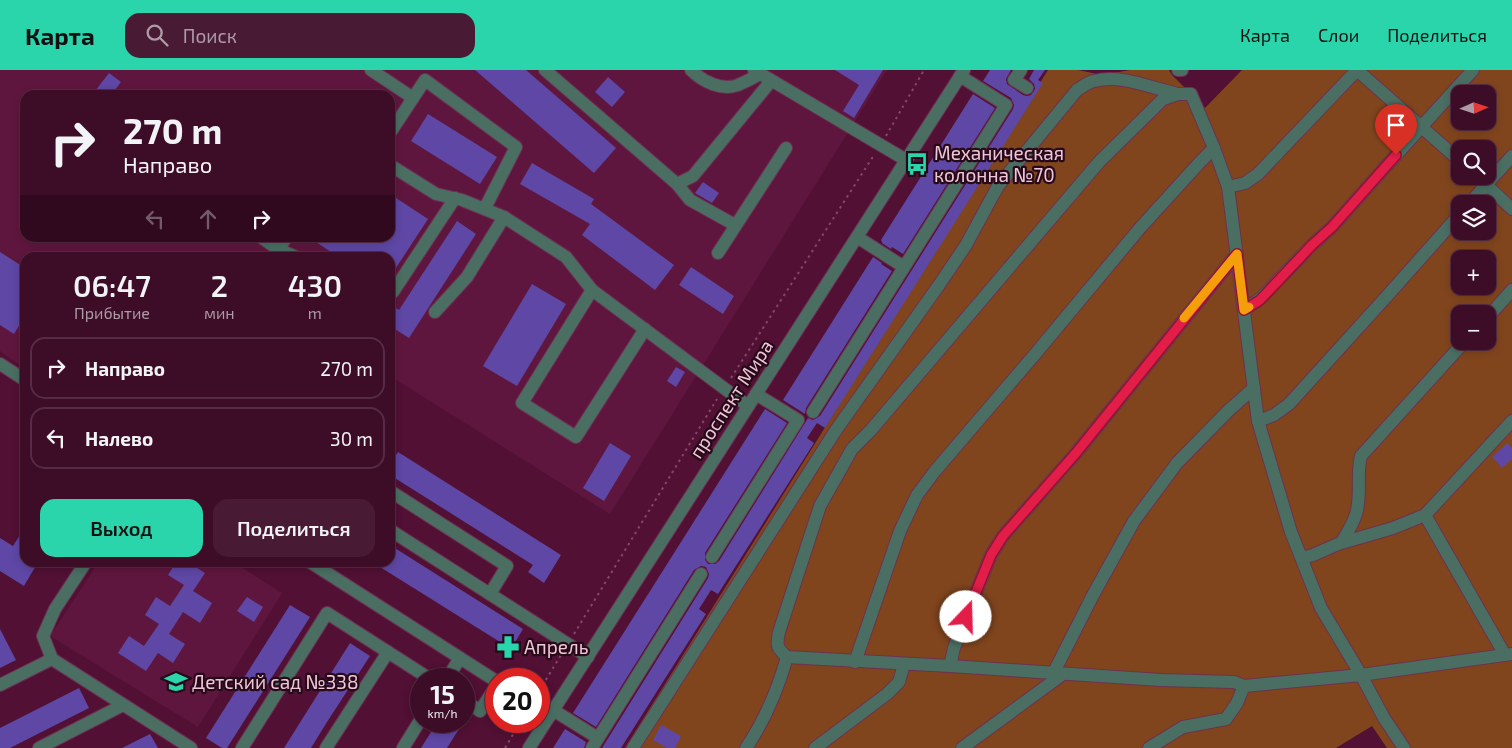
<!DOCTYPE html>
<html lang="ru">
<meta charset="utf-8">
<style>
:root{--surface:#3d0c27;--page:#481a33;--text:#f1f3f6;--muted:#ad9ba7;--line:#562c44;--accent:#2bd5ac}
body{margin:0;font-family:"Exo 2",sans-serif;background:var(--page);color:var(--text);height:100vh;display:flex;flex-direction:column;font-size:19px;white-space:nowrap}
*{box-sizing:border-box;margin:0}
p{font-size:16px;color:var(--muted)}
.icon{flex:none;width:28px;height:28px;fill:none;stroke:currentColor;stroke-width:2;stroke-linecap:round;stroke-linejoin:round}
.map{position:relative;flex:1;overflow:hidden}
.panel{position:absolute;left:20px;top:182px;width:375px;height:315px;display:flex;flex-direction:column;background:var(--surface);border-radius:15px;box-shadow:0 2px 8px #0003,0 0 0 1px var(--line)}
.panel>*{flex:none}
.top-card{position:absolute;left:20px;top:20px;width:375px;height:152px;border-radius:15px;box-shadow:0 2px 8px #0003,0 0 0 1px var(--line);background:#3d0c27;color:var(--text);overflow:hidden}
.needle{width:32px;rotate:87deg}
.fabs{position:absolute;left:1451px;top:15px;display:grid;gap:10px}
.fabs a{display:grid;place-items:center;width:45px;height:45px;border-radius:10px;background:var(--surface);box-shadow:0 2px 8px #0003,0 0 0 1px var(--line);font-size:25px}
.speed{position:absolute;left:410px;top:598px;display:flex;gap:10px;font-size:25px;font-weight:700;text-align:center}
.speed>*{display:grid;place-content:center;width:65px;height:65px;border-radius:50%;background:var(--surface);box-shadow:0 2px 8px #0003,0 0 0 1px var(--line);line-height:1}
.speed small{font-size:12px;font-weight:400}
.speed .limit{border:8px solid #d22;background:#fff;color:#111}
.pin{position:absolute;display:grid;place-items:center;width:42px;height:42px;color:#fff;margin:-51px -21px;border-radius:50% 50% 50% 0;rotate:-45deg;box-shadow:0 0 5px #0007}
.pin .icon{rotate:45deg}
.me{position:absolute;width:55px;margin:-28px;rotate:21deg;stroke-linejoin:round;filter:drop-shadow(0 0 4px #0008)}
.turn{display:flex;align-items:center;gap:18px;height:105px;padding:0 20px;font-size:22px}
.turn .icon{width:65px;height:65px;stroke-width:2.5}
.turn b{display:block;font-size:35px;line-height:42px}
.lanes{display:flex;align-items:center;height:48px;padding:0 20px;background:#0003;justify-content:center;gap:25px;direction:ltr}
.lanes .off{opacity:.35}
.eta{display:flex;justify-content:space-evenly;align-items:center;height:85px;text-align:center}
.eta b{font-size:30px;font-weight:600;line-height:35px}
.cta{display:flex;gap:10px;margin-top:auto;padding:10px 20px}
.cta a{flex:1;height:58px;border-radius:15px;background:var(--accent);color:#111;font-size:20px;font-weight:600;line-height:58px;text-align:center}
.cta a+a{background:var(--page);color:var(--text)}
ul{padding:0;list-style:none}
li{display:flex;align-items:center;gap:15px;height:62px;margin:0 10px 8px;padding:0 10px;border:2px solid var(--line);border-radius:15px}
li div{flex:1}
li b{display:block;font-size:19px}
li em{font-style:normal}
header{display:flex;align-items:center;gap:30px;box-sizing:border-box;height:70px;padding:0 25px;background:var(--accent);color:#111}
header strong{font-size:24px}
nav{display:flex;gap:28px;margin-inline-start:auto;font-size:18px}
.search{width:350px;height:45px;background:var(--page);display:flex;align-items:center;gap:12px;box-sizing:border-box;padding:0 18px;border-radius:15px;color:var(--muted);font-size:19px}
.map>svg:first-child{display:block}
.built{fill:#5f163e;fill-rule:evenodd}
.green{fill:#81451d;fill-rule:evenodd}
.building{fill:#5e47a5}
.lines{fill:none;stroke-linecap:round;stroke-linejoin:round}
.minor-casing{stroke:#6d3151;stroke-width:14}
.path{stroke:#824967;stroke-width:2;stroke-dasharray:2.5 4;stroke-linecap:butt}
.minor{stroke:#4a6f62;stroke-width:12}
.route-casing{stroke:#92132f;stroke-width:12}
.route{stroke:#e11d48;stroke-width:9}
.slow{stroke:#f59e0b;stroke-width:9}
.labels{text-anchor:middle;stroke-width:4.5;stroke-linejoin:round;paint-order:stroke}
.poi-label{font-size:19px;fill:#efc6d7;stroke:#270a19;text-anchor:start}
.street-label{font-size:19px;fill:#efc6d7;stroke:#270a19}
</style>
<header>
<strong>Карта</strong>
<div class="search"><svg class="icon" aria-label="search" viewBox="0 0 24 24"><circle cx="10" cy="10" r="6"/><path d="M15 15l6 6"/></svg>Поиск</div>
<nav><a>Карта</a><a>Слои</a><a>Поделиться</a></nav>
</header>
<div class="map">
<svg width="1512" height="678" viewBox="0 0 1512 678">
<rect width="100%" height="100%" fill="#511034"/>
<g class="built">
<path d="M0,0H887L610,444L390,306V188H25V299L0,281ZM25,25H390V168H25Z"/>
<polygon points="98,493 235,493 282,523 198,657 50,566"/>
</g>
<path class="green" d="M1048,0H1078L1102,5L1130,0H1169L1172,5L1205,38L1242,0H1512V678H1387L1372,656L1336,678H625ZM1460,24H1488V51H1460ZM1460,79H1488V106H1460ZM1460,134H1488V161H1460ZM1460,189H1488V216H1460ZM1460,244H1488V271H1460Z"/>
<g class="building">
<polygon points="475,0 526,0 616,78 594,103"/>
<polygon points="835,0 883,0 854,48 843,41 859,15"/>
<polygon points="990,0 1011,0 1006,9 1007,14 1023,25 1027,26 1031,25 1035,19 1034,14 1029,9 1034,0 1045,0 1038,10 1043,13 825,358 817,353 807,368 814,373 718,524 711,520 699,539 706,544 621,678 602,678 708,508 709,504 706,497 701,496 694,500 596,657 573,643 765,339 787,353 705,483 705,490 708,494 715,494 719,491 808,348 813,350 820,346 1013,39 1014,35 1011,28 983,11"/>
<polygon points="109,3 121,12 111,25 92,25"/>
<polygon points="608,7 625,22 612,37 595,22"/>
<polygon points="973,24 995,38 903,184 892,177 891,179 882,173 882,172 881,170"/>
<polygon points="428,44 497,87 480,114 411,71"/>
<polygon points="532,93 594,129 591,134 674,195 655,220 582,165 590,154 520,114"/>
<polygon points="703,112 719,123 712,133 695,123"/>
<polygon points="390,124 428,149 390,207 390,188 340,188 310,168 390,168"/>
<polygon points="457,151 476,164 409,268 390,256 390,234 399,240"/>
<polygon points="0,182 25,198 25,246 14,264 0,255"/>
<polygon points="873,187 882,193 881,194 892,201 806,338 805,344 783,330"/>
<polygon points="691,197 734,226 723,244 679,215"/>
<polygon points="532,214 566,234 517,316 483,296"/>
<polygon points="676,297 685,302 676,317 667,311"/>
<polygon points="610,373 631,386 604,431 583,418"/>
<polygon points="1507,373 1512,378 1512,389 1502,398 1492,387"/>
<polygon points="398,382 561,485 544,513 528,502 533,495 390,405 390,395"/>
<polygon points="25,457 25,492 38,492 24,516 0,501 0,468 13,476"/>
<polygon points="390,475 523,559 511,579 372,492 390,492"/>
<polygon points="176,492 188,492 205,503 193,521 212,533 200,553 183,542 169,564 185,574 173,593 158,583 146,601 118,583 129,566 144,576 159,554 145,545 156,527 170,536 184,515 168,505"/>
<polygon points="247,527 263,537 254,552 237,541"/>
<polygon points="290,535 310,547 227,678 222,678 206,668"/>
<polygon points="0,559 16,590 0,598"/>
<polygon points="350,573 370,586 327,652 311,678 284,678"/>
<polygon points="79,618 89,638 10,678 0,678 0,658"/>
<polygon points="438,651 464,651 447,678 421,678"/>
<polygon points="661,655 681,666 675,678 667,678 653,670"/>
<polygon points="565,659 586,672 584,678 553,678"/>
<polygon points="150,664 158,678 122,678"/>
</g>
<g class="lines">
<defs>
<g id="minor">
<polyline points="371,0 413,28"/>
<polyline points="545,0 677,114 693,106 771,11"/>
<path d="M691,0C703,12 722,21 738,15C745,12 753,8 760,4"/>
<polyline points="754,0 906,90"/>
<polyline points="1021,0 1014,10 1027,18"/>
<polyline points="1178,0 1182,0"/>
<polyline points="1357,0 1460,91"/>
<polyline points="390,63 425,10 516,77 485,138"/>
<polyline points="390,95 436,124 462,130 504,147 566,187 592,220 748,336"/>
<polyline points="1477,106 1512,139"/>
<polyline points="677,114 690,130 735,155"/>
<polyline points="1228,117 1245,113 1258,104 1357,0"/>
<polyline points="1469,134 1512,86"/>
<polyline points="857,167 904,197"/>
<polyline points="262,168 278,179 298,188"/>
<polyline points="718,183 786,78"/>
<polyline points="273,188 286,168"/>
<polyline points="592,220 522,333 576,367 645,259"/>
<polyline points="393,222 455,128"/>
<polyline points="1244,240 1260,229 1312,175 1332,157 1422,56 1473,0"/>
<polyline points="435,242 467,207 504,147"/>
<polyline points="1488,247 1512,220"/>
<polyline points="0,294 25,310"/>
<polyline points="813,342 1006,35 960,6"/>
<polyline points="1258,351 1274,345 1289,334 1387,226 1460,144"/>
<polyline points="390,421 507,496 490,524"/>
<polyline points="1425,445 1505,585"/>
<polyline points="390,460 588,587"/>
<path d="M1342,472C1347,463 1353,454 1356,444C1362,425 1356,404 1361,386L1465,271"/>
<polyline points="712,487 798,350 756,324"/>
<polyline points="1302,488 1313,485 1338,474 1393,458 1425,445 1512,351"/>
<polyline points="86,492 55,539 43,566 52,589 191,678"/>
<polyline points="310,492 496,611"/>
<polyline points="855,592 900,461 917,425 935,401 1036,283 1140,158 1201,91 1214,78"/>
<polyline points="950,596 954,578 991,485 1003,466 1076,383 1237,184"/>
<polyline points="1053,604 1093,525 1134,451 1177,393 1229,340 1254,318"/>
<polyline points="447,609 460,588"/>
<polyline points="0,615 52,589"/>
<polyline points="464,630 480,641 496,616"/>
<polyline points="539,638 550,646"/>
<polyline points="553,640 598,668"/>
<polyline points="39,678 123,635"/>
<polyline points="242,678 327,543 430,609"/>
<polyline points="326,678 388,582"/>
<polyline points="403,678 421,649"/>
<polyline points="529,678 964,0"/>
<polyline points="592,678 701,504"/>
<path d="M633,678L836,360L939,215L966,175L998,116L1077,20C1082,17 1088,12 1094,11C1122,4 1151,18 1178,24"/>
<path d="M746,678C765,650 778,619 787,587"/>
<polyline points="815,678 887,624 899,612 904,594"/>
<polyline points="962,678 1063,604"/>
<polyline points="1149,678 1183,657 1226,649 1237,633 1244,616"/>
<path d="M1404,678L1384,648L1361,605L1321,538L1291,462L1258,351L1228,117L1214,78L1191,24H1178L1163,29L1099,92L871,360L852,379L820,436L779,562C776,576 777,578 787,587L950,596L1161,610L1234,612L1244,616L1361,605L1512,584"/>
</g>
</defs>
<use href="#minor" class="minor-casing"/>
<g class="path">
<polyline points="886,66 924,0"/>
<polyline points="731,308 874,85"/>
<polyline points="574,564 717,329"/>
<polyline points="539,621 561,585"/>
<polyline points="505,678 521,651"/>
</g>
<use href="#minor" class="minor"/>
</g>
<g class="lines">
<defs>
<polyline id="route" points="966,547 991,485 1003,466 1076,383 1237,184 1244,240 1260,230 1312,175 1332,157 1396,85"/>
</defs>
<use href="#route" class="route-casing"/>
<use href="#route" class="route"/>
<polyline class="slow" points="1184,248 1237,184 1244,240 1249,237"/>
</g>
<defs>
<symbol id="bus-bare" viewBox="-9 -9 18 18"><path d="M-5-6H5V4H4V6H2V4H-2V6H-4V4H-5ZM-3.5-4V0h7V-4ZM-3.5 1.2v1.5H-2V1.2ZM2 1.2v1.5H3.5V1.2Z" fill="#2bd5ac" stroke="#270a19" stroke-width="2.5" paint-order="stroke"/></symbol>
<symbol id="pharmacy-bare" viewBox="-9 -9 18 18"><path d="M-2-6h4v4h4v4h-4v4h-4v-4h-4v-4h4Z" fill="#2bd5ac" stroke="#270a19" stroke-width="2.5" paint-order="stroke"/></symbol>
<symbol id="school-bare" viewBox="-9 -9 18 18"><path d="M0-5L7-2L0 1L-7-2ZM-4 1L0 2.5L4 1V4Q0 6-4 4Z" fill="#2bd5ac" stroke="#270a19" stroke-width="2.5" paint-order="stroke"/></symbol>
</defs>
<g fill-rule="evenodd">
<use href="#bus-bare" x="901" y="78" width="32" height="32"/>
<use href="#pharmacy-bare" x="492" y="561" width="32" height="32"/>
<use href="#school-bare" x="160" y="596" width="32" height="32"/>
</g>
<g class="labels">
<g class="poi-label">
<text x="934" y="90">Механическая<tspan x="934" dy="22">колонна №70</tspan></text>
<text x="524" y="584">Апрель</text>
<text x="192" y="619">Детский сад №338</text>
</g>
<g class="street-label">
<text transform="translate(731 329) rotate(-57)" y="7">проспект Мира</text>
</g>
</g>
</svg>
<div class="fabs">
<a><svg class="needle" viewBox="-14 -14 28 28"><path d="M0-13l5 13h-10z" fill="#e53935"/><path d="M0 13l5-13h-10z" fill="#ad9ba7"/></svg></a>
<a><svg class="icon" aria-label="search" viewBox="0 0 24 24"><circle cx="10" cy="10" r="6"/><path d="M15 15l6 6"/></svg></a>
<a><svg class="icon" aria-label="layers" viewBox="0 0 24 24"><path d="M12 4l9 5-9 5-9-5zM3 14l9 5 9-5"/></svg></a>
<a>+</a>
<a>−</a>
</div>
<div class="speed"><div>15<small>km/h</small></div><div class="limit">20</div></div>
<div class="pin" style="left:1396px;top:85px;background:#d93025"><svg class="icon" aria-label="arrive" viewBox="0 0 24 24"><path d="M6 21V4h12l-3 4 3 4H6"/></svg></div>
<svg class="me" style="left:966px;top:547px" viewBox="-20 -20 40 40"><circle r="19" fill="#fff"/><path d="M0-13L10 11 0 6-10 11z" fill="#e11d48"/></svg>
<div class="top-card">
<div class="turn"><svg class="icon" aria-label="right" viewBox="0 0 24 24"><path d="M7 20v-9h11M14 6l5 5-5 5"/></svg><div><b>270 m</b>Направо</div></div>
<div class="lanes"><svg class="icon off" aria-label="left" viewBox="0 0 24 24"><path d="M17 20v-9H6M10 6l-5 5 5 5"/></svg><svg class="icon off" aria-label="ahead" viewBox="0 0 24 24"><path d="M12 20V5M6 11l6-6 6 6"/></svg><svg class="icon" aria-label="right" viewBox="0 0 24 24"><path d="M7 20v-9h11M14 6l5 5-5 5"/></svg></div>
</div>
<section class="panel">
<div class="eta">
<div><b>06:47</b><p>Прибытие</p></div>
<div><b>2</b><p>мин</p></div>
<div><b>430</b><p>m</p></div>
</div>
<ul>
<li><svg class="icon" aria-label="right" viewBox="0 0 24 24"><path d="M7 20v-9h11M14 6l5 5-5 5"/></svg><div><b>Направо</b></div><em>270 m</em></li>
<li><svg class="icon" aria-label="left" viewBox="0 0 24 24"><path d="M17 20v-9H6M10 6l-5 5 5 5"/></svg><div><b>Налево</b></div><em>30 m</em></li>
</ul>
<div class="cta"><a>Выход</a><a>Поделиться</a></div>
</section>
</div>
